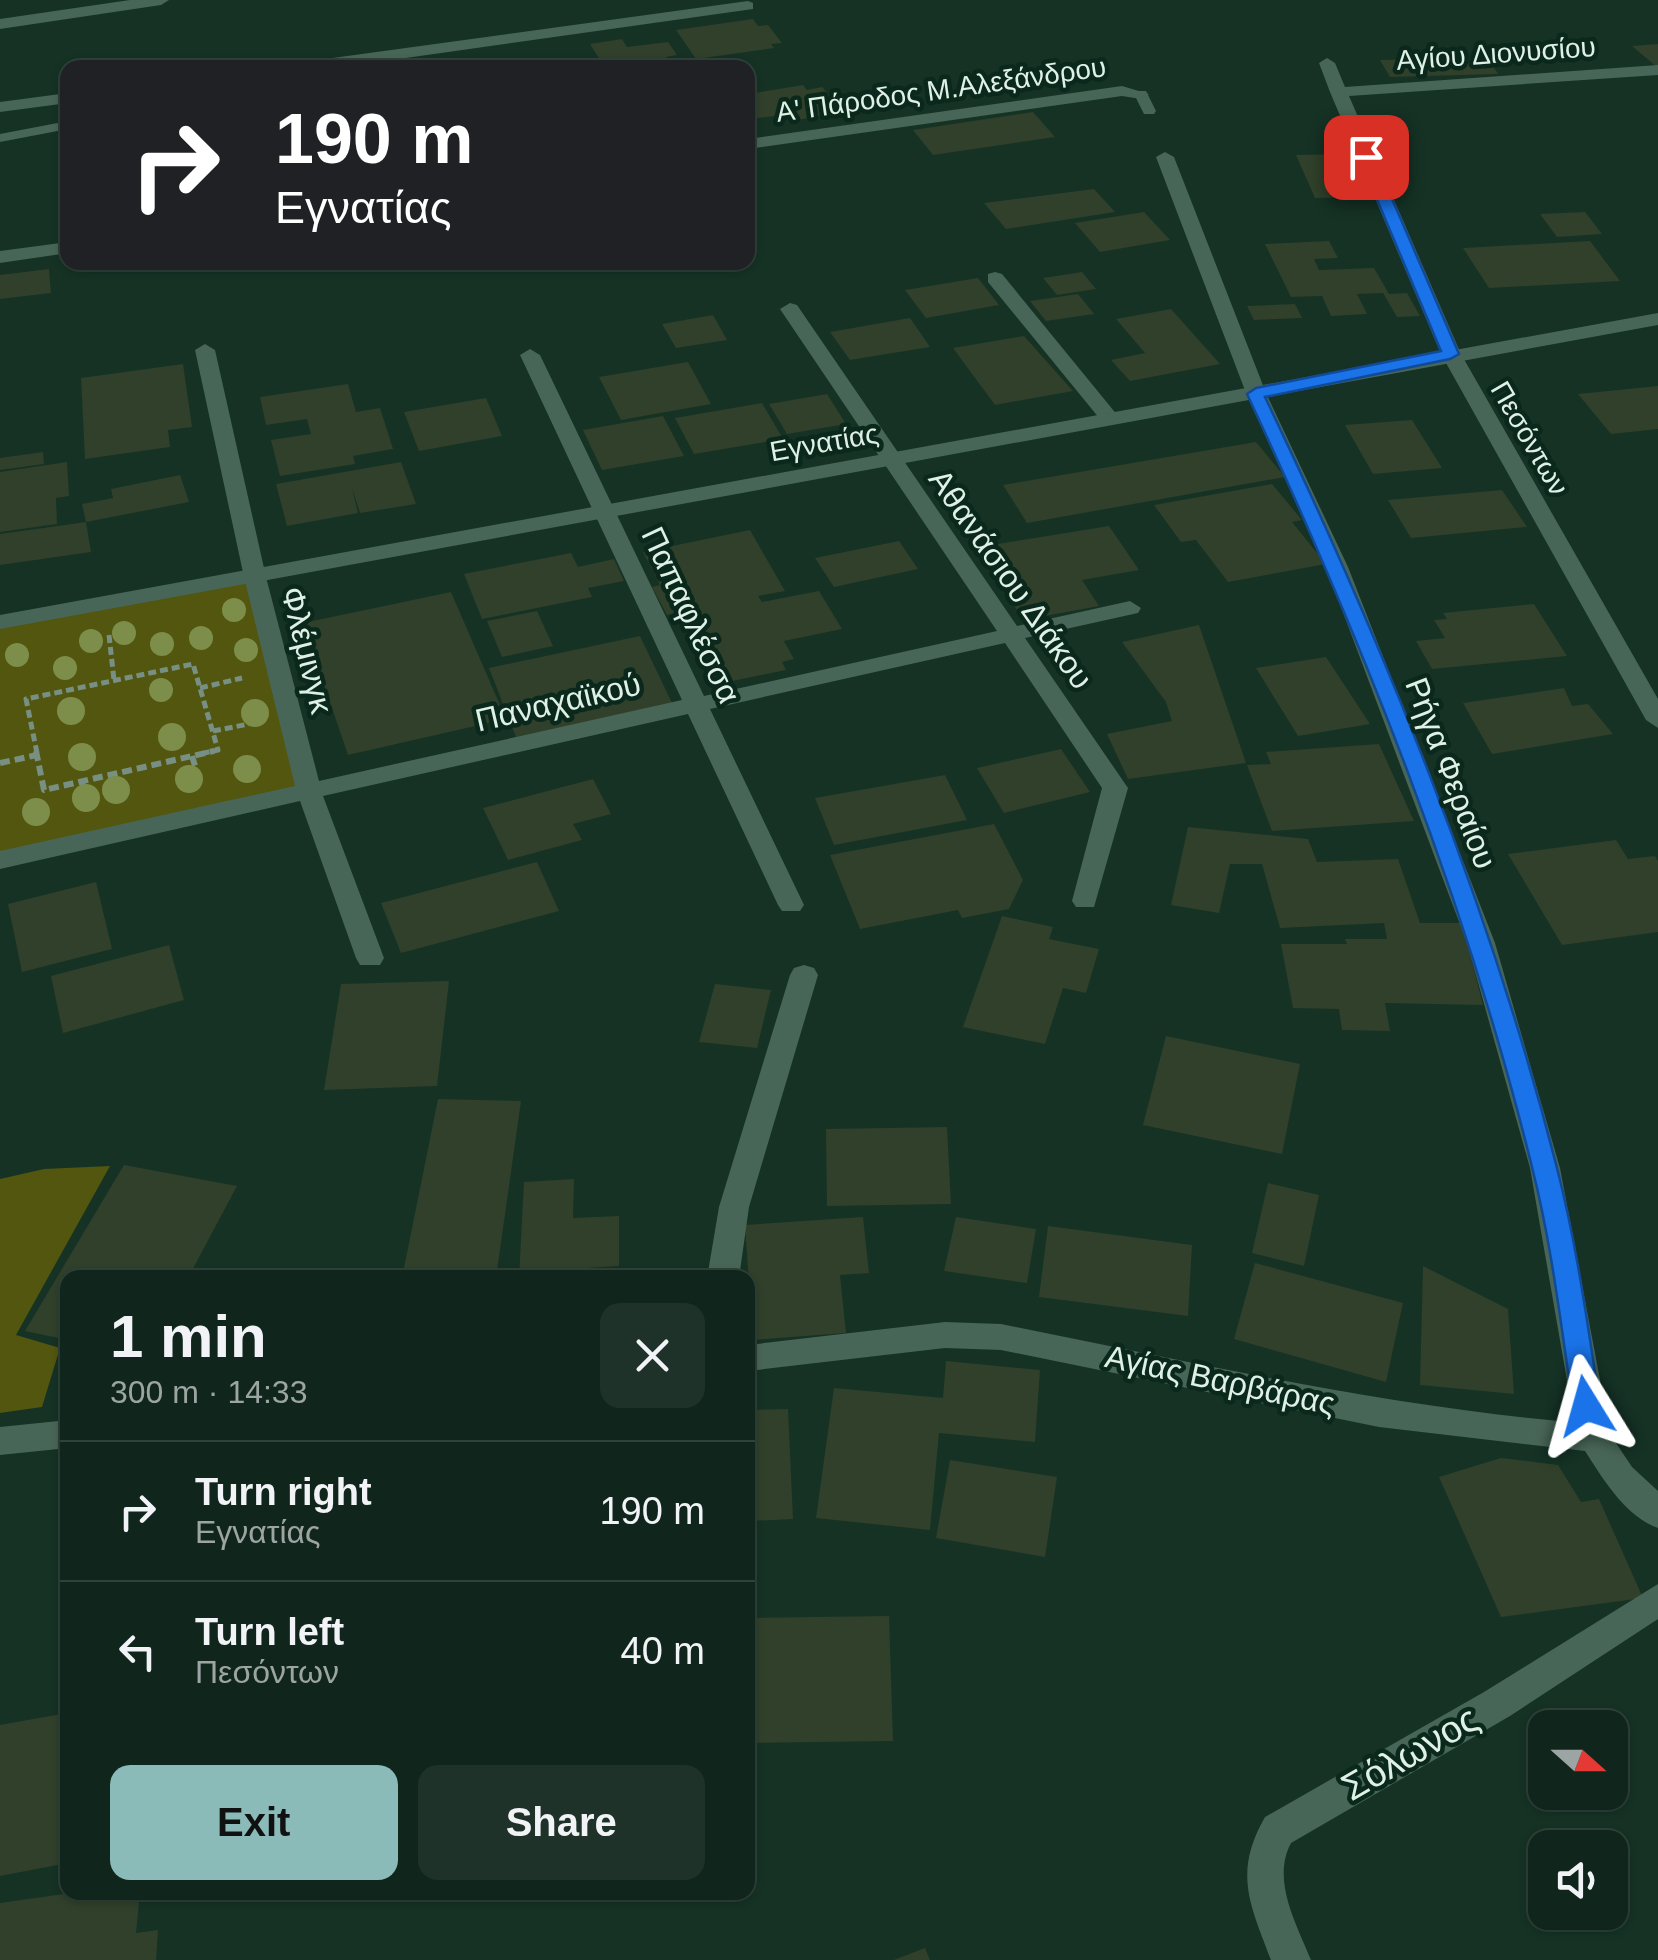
<!DOCTYPE html>
<meta charset="utf-8">
<style>
:root{--surface:#10261c;--page:#1e3229;--text:#f1f3f6;--muted:#9ca5a3;--line:#30433b;--accent:#8bbbb9}
body{margin:0;font-family:Arial,sans-serif;background:var(--page);color:var(--text);height:100vh;display:flex;flex-direction:column;font-size:38px;white-space:nowrap}
*{box-sizing:border-box;margin:0}
p{font-size:32px;color:var(--muted)}
.icon{flex:none;width:55px;height:55px;fill:none;stroke:currentColor;stroke-width:2;stroke-linecap:round;stroke-linejoin:round}
.map{position:relative;flex:1;overflow:hidden}
.details{position:absolute;left:60px;top:1270px;width:695px;height:630px;display:flex;flex-direction:column;background:var(--surface);border-radius:20px;box-shadow:0 2px 8px #0004,0 0 0 2px var(--line)}
.details>*{flex:none}
.hud{position:absolute;left:60px;top:60px;width:695px;height:210px;border-radius:20px;box-shadow:0 2px 8px #0004,0 0 0 2px var(--line);background:#202124;color:#fff;overflow:hidden}
.needle{width:65px;rotate:111deg}
.tools{position:absolute;left:1528px;top:1710px;display:grid;gap:20px}
.tools a{display:grid;place-items:center;width:100px;height:100px;border-radius:20px;background:var(--surface);box-shadow:0 2px 8px #0004,0 0 0 2px var(--line);font-size:50px}
.pin{position:absolute;display:grid;place-items:center;width:85px;height:85px;color:#fff;margin:-42px;border-radius:20px;box-shadow:0 5px 15px #0006}
.me{position:absolute;width:110px;margin:-55px;rotate:352deg;stroke-linejoin:round;filter:drop-shadow(0 0 8px #0008)}
.turn{display:flex;align-items:center;gap:35px;height:210px;padding:0 50px;font-size:45px}
.turn .icon{width:130px;height:130px;stroke-width:2.5}
.turn b{display:block;font-size:70px;line-height:85px}
.round{display:grid;place-items:center;flex:none;width:105px;height:105px;border-radius:20px;background:var(--page)}
.overview{display:flex;align-items:center;justify-content:space-between;height:170px;padding:0 50px}
h1{font-size:60px;font-weight:800;line-height:75px}
.primary-button{display:flex;gap:20px;margin-top:auto;padding:20px 50px}
.primary-button a{flex:1;height:115px;border-radius:20px;background:var(--accent);color:#111;font-size:40px;font-weight:800;line-height:115px;text-align:center}
.primary-button a+a{background:var(--page);color:var(--text)}
ul{padding:0;list-style:none}
li{display:flex;align-items:center;gap:30px;height:140px;padding:0 50px;border-top:2px solid var(--line)}
li div{flex:1}
li b{display:block;font-size:38px}
li em{font-style:normal}
.map>svg:first-child{display:block}
.green{fill:#52560e}
.building{fill:#30402a}
.lines{fill:none;stroke-linecap:round;stroke-linejoin:round}
.path-far1{stroke:#788f84;stroke-width:5;stroke-dasharray:8 4;stroke-linecap:butt}
.path{stroke:#788f84;stroke-width:6;stroke-dasharray:10 5;stroke-linecap:butt}
.service{fill:#486657;fill-rule:evenodd}
.minor{fill:#486657;fill-rule:evenodd}
.tertiary{fill:#486657;fill-rule:evenodd}
.secondary{fill:#486657;fill-rule:evenodd}
.tree{fill:#7d8e4b}
.route{fill:#1a73e8;stroke:#114b97;stroke-width:2.5}
.labels{text-anchor:middle;stroke-width:9;stroke-linejoin:round;paint-order:stroke}
.far-street-label{font-size:28px;fill:#dff0e7;stroke:#0a281b}
.street-label{font-size:32px;fill:#dff0e7;stroke:#0a281b}
.near-street-label{font-size:38px;fill:#dff0e7;stroke:#0a281b}
</style>
<div class="map">
<svg width="1658" height="1960" viewBox="0 0 1658 1960">
<rect width="100%" height="100%" fill="#153225"/>
<g class="green">
<polygon points="255,577 309,792 0,860 0,622"/>
<polygon points="110,1166 16,1335 60,1348 42,1407 0,1413 0,1179 44,1169"/>
</g>
<g class="building">
<polygon points="753,19 758,26 768,25 782,43 771,44 774,48 696,59 676,30"/>
<polygon points="622,39 627,47 668,42 677,55 666,57 673,68 605,68 590,44"/>
<polygon points="1658,44 1658,68 1632,46"/>
<polygon points="1460,50 1466,59 1488,58 1498,74 1390,77 1380,60 1422,59 1419,51"/>
<polygon points="803,85 807,90 822,87 838,104 830,106 837,113 797,120 792,114 748,119 748,94"/>
<polygon points="1033,112 1055,137 933,155 913,130"/>
<polygon points="1352,154 1360,171 1344,171 1357,197 1315,198 1296,155"/>
<polygon points="1094,189 1115,212 1006,229 984,203"/>
<polygon points="1144,212 1170,240 1100,252 1075,223"/>
<polygon points="1585,212 1602,234 1557,237 1540,214"/>
<polygon points="1329,241 1338,258 1314,259 1319,270 1374,268 1389,294 1407,293 1420,316 1397,317 1383,293 1357,294 1367,314 1331,316 1322,296 1291,297 1265,244"/>
<polygon points="1590,241 1620,281 1489,288 1463,248"/>
<polygon points="49,269 51,293 0,299 0,275"/>
<polygon points="1082,272 1096,289 1057,295 1043,278"/>
<polygon points="978,278 999,305 926,318 905,290"/>
<polygon points="1078,294 1094,314 1046,321 1030,301"/>
<polygon points="1295,304 1302,318 1254,320 1247,306"/>
<polygon points="1171,309 1220,364 1130,381 1111,360 1145,353 1116,319"/>
<polygon points="713,315 727,340 676,348 662,324"/>
<polygon points="910,318 930,347 850,360 830,332"/>
<polygon points="1024,336 1073,391 995,405 953,348"/>
<polygon points="688,362 711,404 621,420 599,377"/>
<polygon points="183,364 192,427 168,430 170,447 85,459 81,378"/>
<polygon points="348,384 356,412 380,408 393,449 353,456 355,464 280,476 271,440 311,434 307,419 266,425 260,397"/>
<polygon points="1658,386 1658,429 1611,434 1578,394"/>
<polygon points="827,394 846,424 787,434 769,404"/>
<polygon points="486,398 502,436 419,451 404,412"/>
<polygon points="762,403 783,439 694,454 675,418"/>
<polygon points="663,416 684,456 602,470 583,430"/>
<polygon points="1412,420 1442,468 1373,474 1345,425"/>
<polygon points="1256,442 1285,477 1027,523 1003,485"/>
<polygon points="43,452 44,464 0,470 0,458"/>
<polygon points="67,462 69,496 56,498 57,524 0,532 0,472"/>
<polygon points="401,462 416,504 360,513 352,488 358,513 287,526 276,484"/>
<polygon points="180,475 189,502 86,522 82,504 113,498 111,489"/>
<polygon points="1272,484 1302,520 1292,522 1326,564 1228,582 1196,540 1181,542 1154,505"/>
<polygon points="1502,490 1527,527 1411,538 1388,500"/>
<polygon points="86,522 91,552 0,565 0,534"/>
<polygon points="1109,526 1139,570 1082,580 1099,606 1023,620 979,547"/>
<polygon points="750,530 785,591 758,596 762,602 819,591 842,629 784,641 794,659 782,662 786,670 713,685 676,613 667,615 652,587 660,585 643,552"/>
<polygon points="899,541 918,569 834,587 815,558"/>
<polygon points="571,553 578,567 614,559 624,581 588,588 592,597 482,619 464,574"/>
<polygon points="451,592 506,719 348,755 303,623"/>
<polygon points="1534,604 1567,656 1432,669 1416,641 1445,638 1434,620 1447,619 1443,613"/>
<polygon points="537,611 553,646 502,657 487,621"/>
<polygon points="1199,625 1246,763 1128,779 1107,734 1172,721 1166,702 1122,642"/>
<polygon points="640,636 672,703 516,737 489,668"/>
<polygon points="1326,657 1370,724 1298,736 1256,668"/>
<polygon points="1564,688 1572,706 1588,704 1613,734 1492,754 1463,703"/>
<polygon points="1379,744 1414,821 1272,831 1247,765 1271,764 1266,752"/>
<polygon points="1061,749 1090,792 1004,813 977,768"/>
<polygon points="945,775 967,820 834,845 815,798"/>
<polygon points="593,779 611,814 573,824 582,840 508,860 483,808"/>
<polygon points="994,824 1023,880 1009,909 962,918 958,910 860,929 830,855"/>
<polygon points="1188,827 1308,839 1317,862 1398,859 1420,923 1462,923 1483,1005 1385,1003 1390,1031 1342,1030 1339,1009 1293,1008 1281,944 1347,944 1345,939 1387,939 1384,923 1280,928 1262,864 1230,864 1219,913 1171,905"/>
<polygon points="1616,840 1628,859 1655,856 1658,861 1658,932 1562,945 1508,854"/>
<polygon points="537,862 559,911 401,953 381,903"/>
<polygon points="96,882 112,949 22,972 8,904"/>
<polygon points="1002,916 1053,927 1049,939 1099,949 1086,993 1063,988 1045,1044 963,1027"/>
<polygon points="169,945 184,1000 63,1033 51,976"/>
<polygon points="449,981 437,1086 324,1090 341,984"/>
<polygon points="715,984 771,990 757,1048 699,1042"/>
<polygon points="1166,1036 1300,1064 1282,1154 1143,1125"/>
<polygon points="438,1099 521,1101 496,1278 402,1278"/>
<polygon points="947,1127 951,1204 827,1206 826,1129"/>
<polygon points="124,1165 237,1186 188,1278 68,1278 68,1340 25,1331"/>
<polygon points="574,1179 573,1218 619,1216 619,1266 572,1269 572,1278 519,1278 524,1182"/>
<polygon points="1268,1183 1319,1195 1304,1266 1252,1253"/>
<polygon points="863,1217 869,1273 840,1275 846,1333 753,1340 745,1225"/>
<polygon points="956,1217 1036,1229 1027,1283 944,1271"/>
<polygon points="1048,1226 1192,1245 1188,1316 1039,1297"/>
<polygon points="1255,1263 1403,1303 1386,1382 1234,1339"/>
<polygon points="1423,1266 1508,1309 1514,1394 1420,1385"/>
<polygon points="946,1361 1040,1370 1035,1442 939,1433 930,1530 816,1518 834,1388 943,1398"/>
<polygon points="788,1409 793,1519 748,1521 748,1410"/>
<polygon points="1501,1458 1558,1465 1581,1502 1599,1499 1643,1598 1501,1617 1439,1477"/>
<polygon points="950,1460 1057,1477 1045,1557 936,1538"/>
<polygon points="889,1616 893,1741 748,1743 748,1618"/>
<polygon points="67,1713 68,1863 0,1876 0,1725"/>
<polygon points="78,1892 140,1892 136,1933 158,1930 156,1960 0,1960 0,1903"/>
<polygon points="925,1948 930,1960 894,1960"/>
</g>
<g class="lines">
<g class="path-far1">
<polyline points="109,635 114,680"/>
<polyline points="200,688 242,678"/>
<polyline points="213,731 249,724"/>
<polyline points="37,753 26,699 193,664 218,750 204,753"/>
</g>
<g class="path">
<polyline points="36,751 44,790 214,751"/>
<polyline points="192,756 199,779"/>
<polyline points="0,763 37,755"/>
<polyline points="82,781 86,805"/>
</g>
<g class="service">
<polygon points="1136,91 1146,91 1156,111 1154,114 1144,114 1134,94"/>
<polygon points="68,121 68,129 0,142 0,134"/>
</g>
<g class="minor">
<polygon points="130,0 169,0 161,5 0,29 0,19"/>
<polygon points="748,1 753,3 753,9 335,68 288,68 296,63"/>
<polygon points="1327,58 1335,63 1345,87 1658,65 1658,75 1349,96 1461,354 1658,699 1658,728 1646,720 1441,354 1330,92 1319,63"/>
<polygon points="1122,86 1149,94 1141,99 1122,96 748,149 748,139"/>
<polygon points="68,93 68,103 0,112 0,102"/>
<polygon points="1165,152 1174,157 1266,393 1348,567 1495,943 1560,1168 1611,1438 1606,1448 1594,1452 1582,1448 1577,1438 1530,1168 1467,943 1326,567 1246,393 1156,157"/>
<polygon points="68,242 68,253 0,263 0,251"/>
<polygon points="995,272 1002,274 1118,416 1121,420 1118,424 1104,424 988,282 988,274"/>
<polygon points="790,303 797,305 1017,626 1130,601 1141,608 1138,613 1025,638 1128,788 1094,907 1076,907 1072,901 1102,788 1005,643 710,709 804,905 800,911 782,911 778,905 688,714 323,796 384,958 380,965 360,965 356,958 300,801 0,869 0,851 295,786 244,577 195,350 205,344 215,350 266,577 319,781 682,700 520,355 530,349 540,355 704,696 997,631 780,309"/>
<polygon points="804,965 814,968 818,975 749,1207 739,1278 707,1278 719,1207 790,975 794,968"/>
<path d="M1658,1584V1619L1510,1716L1291,1843C1271,1880 1297,1925 1311,1960H1271C1250,1904 1233,1873 1265,1817L1484,1692Z"/>
</g>
<g class="tertiary">
<path d="M945,1322L1001,1324C1198,1363 1394,1409 1594,1424L1606,1428L1632,1467L1658,1491V1528C1625,1516 1603,1479 1585,1451L1379,1427L1001,1350L945,1348L748,1371V1345Z"/>
<polygon points="68,1420 68,1448 0,1455 0,1427"/>
</g>
<polygon class="secondary" points="1658,313 1658,325 0,629 0,615"/>
</g>
<g class="tree">
<circle cx="234" cy="610" r="12"/>
<circle cx="124" cy="633" r="12"/>
<circle cx="201" cy="638" r="12"/>
<circle cx="91" cy="641" r="12"/>
<circle cx="162" cy="644" r="12"/>
<circle cx="246" cy="650" r="12"/>
<circle cx="17" cy="655" r="12"/>
<circle cx="65" cy="668" r="12"/>
<circle cx="161" cy="690" r="12"/>
<circle cx="71" cy="711" r="14"/>
<circle cx="255" cy="713" r="14"/>
<circle cx="172" cy="737" r="14"/>
<circle cx="82" cy="757" r="14"/>
<circle cx="247" cy="769" r="14"/>
<circle cx="189" cy="779" r="14"/>
<circle cx="116" cy="790" r="14"/>
<circle cx="86" cy="798" r="14"/>
<circle cx="36" cy="812" r="14"/>
</g>
<path class="route" d="M1366,153L1374,157L1459,354L1450,359L1265,397C1383,644 1489,902 1557,1168C1577,1246 1588,1326 1600,1406L1596,1414L1586,1418L1577,1414L1573,1406C1561,1326 1552,1246 1532,1167C1466,900 1363,642 1247,394L1256,388L1441,351L1359,157Z"/>
<g class="labels">
<g class="far-street-label">
<text transform="translate(1496 53) rotate(-4)" y="10">Αγίου Διονυσίου</text>
<text transform="translate(941 89) rotate(-8)" y="10">Α' Πάροδος Μ.Αλεξάνδρου</text>
<text transform="translate(1530 438) rotate(60)" y="10">Πεσόντων</text>
<text transform="translate(824 442) rotate(-10)" y="10">Εγνατίας</text>
</g>
<g class="street-label">
<text transform="translate(1011 579) rotate(55)" y="11">Αθανάσιου Διάκου</text>
<text transform="translate(691 615) rotate(65)" y="11">Παπαφλέσσα</text>
<text transform="translate(307 650) rotate(76)" y="11">Φλέμινγκ</text>
<text transform="translate(558 702) rotate(-13)" y="11">Παναχαϊκού</text>
<text transform="translate(1451 773) rotate(69)" y="11">Ρήγα Φεραίου</text>
<text transform="translate(1220 1380) rotate(12)" y="11">Αγίας Βαρβάρας</text>
</g>
<g class="near-street-label">
<text transform="translate(1410 1753) rotate(-30)" y="13">Σόλωνος</text>
</g>
</g>
</svg>
<div class="tools">
<a><svg class="needle" viewBox="-14 -14 28 28"><path d="M0-13l5 13h-10z" fill="#e53935"/><path d="M0 13l5-13h-10z" fill="#9ca5a3"/></svg></a>
<a><svg class="icon" aria-label="sound" viewBox="0 0 24 24"><path d="M4 9h4l5-4v14l-5-4H4zM17 9q2 3 0 6"/></svg></a>
</div>
<div class="pin" style="left:1366px;top:157px;background:#d93025"><svg class="icon" aria-label="arrive" viewBox="0 0 24 24"><path d="M6 21V4h12l-3 4 3 4H6"/></svg></div>
<svg class="me" style="left:1586px;top:1406px" viewBox="-20 -20 40 40"><path d="M0-17L14 15 0 8-14 15z" fill="#1a73e8" stroke="#fff" stroke-width="4"/></svg>
<div class="hud">
<div class="turn"><svg class="icon" aria-label="right" viewBox="0 0 24 24"><path d="M7 20v-9h11M14 6l5 5-5 5"/></svg><div><b>190 m</b>Εγνατίας</div></div>
</div>
<section class="details">
<div class="overview"><div><h1>1 min</h1><p>300 m · 14:33</p></div><a class="round"><svg class="icon" aria-label="close" viewBox="0 0 24 24"><path d="M6 6l12 12M18 6L6 18"/></svg></a></div>
<ul>
<li><svg class="icon" aria-label="right" viewBox="0 0 24 24"><path d="M7 20v-9h11M14 6l5 5-5 5"/></svg><div><b>Turn right</b><p>Εγνατίας</p></div><em>190 m</em></li>
<li><svg class="icon" aria-label="left" viewBox="0 0 24 24"><path d="M17 20v-9H6M10 6l-5 5 5 5"/></svg><div><b>Turn left</b><p>Πεσόντων</p></div><em>40 m</em></li>
</ul>
<div class="primary-button"><a>Exit</a><a>Share</a></div>
</section>
</div>
